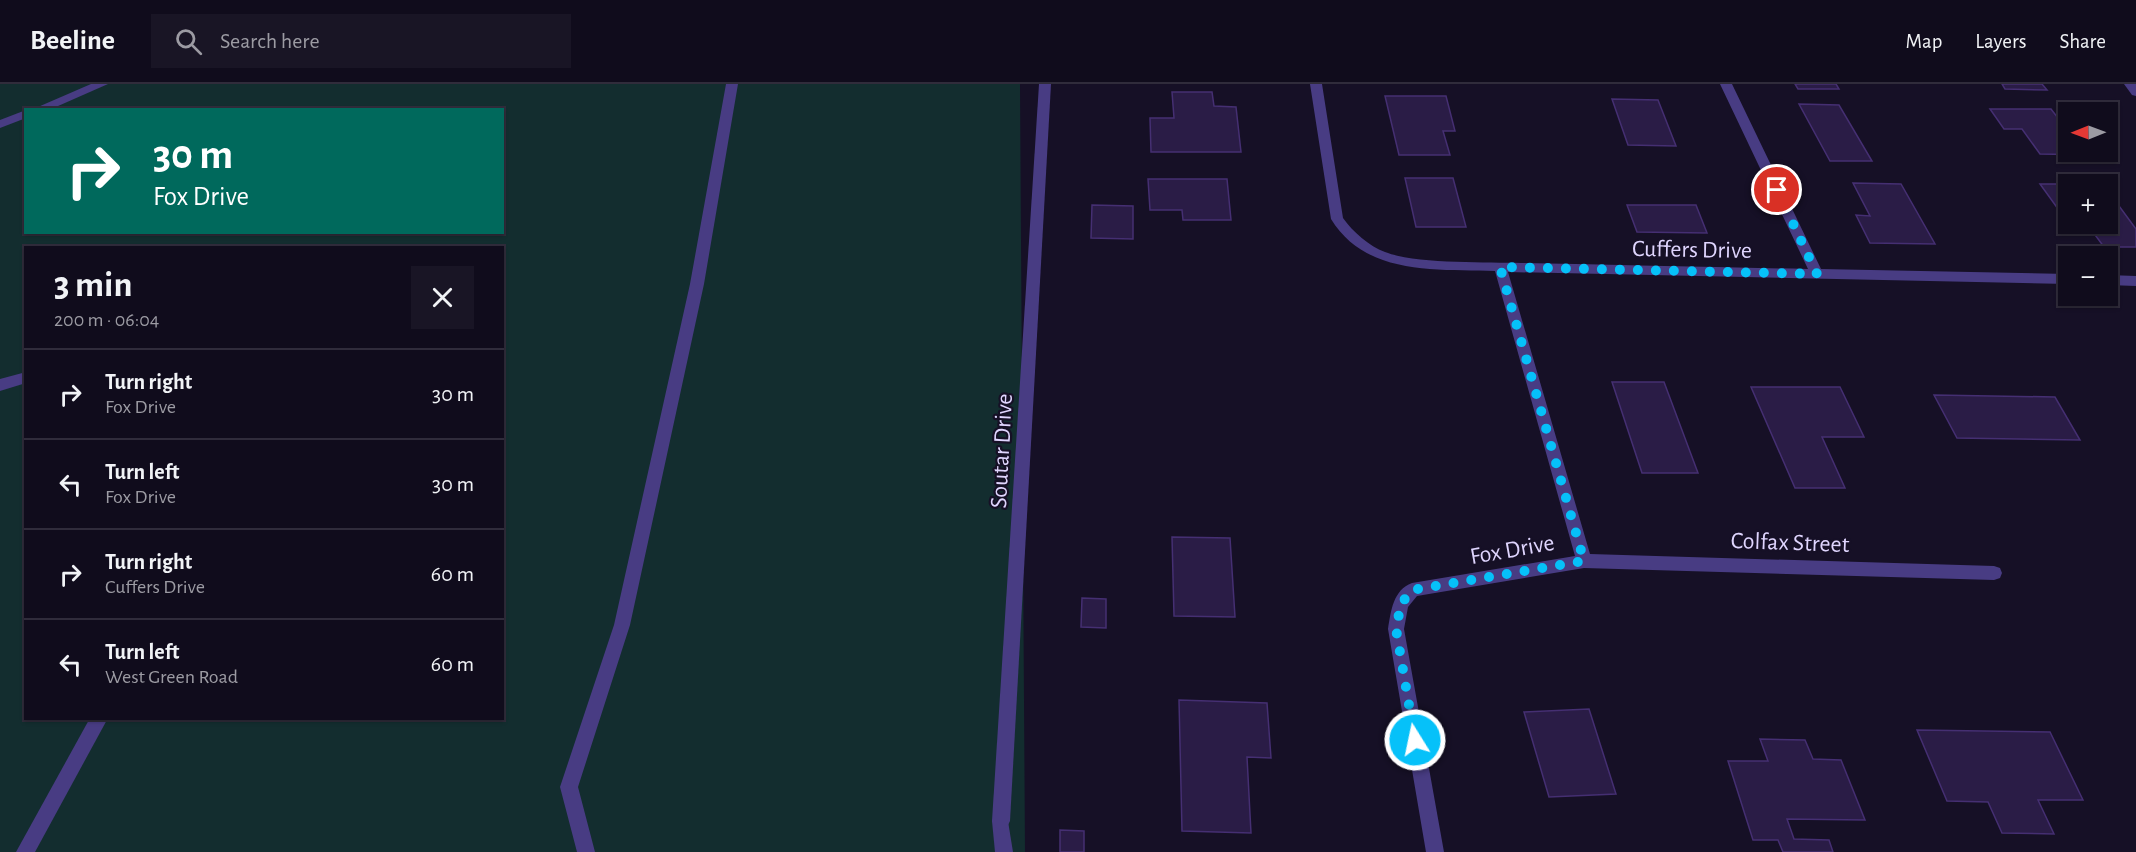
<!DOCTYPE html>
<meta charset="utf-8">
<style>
:root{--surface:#100c1c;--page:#191525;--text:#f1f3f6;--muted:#9c9ba3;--line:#302c3b}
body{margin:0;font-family:"Alegreya Sans",sans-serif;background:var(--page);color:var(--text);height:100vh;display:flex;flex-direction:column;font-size:22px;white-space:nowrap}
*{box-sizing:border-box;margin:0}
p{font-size:20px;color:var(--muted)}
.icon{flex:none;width:33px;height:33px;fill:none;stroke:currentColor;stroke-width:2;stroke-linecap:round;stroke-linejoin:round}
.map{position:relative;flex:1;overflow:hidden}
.sheet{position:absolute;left:24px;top:162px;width:480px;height:474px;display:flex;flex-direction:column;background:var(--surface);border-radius:0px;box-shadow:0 2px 4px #0004,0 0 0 2px var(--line)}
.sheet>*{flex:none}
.top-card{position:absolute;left:24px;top:24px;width:480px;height:126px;border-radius:0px;box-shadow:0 2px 4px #0004,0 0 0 2px var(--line);background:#00695c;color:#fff;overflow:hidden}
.needle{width:39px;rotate:269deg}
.controls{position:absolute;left:2058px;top:18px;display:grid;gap:12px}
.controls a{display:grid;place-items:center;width:60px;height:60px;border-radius:0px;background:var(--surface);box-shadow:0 2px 4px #0004,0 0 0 2px var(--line);font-size:30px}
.pin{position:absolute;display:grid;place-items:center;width:51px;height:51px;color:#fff;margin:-26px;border:3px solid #fff;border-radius:50%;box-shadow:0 2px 6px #0007}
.me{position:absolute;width:66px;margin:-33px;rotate:350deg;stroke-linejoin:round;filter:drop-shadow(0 0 4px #0008)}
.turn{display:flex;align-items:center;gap:21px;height:126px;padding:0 30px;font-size:27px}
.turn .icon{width:78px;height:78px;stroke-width:2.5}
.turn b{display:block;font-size:42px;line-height:51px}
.round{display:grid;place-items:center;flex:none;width:63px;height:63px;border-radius:0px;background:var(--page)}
.summary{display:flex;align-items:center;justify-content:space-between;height:102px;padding:0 30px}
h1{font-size:36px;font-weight:700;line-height:45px}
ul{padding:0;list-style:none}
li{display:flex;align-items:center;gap:18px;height:90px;padding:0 30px;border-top:2px solid var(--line)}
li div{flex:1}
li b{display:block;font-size:22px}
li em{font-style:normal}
header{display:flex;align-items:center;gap:36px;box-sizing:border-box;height:84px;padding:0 30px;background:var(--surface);border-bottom:2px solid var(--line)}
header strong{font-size:28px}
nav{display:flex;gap:33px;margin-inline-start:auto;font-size:21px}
.search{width:420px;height:54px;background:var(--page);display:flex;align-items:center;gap:15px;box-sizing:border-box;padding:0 21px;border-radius:0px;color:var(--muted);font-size:22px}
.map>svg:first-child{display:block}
.green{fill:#132d2f;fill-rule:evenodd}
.building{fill:#2a1c46;stroke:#452f72;stroke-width:1.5}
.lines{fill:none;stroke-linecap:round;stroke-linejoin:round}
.lane{fill:#483c83;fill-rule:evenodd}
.street{fill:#483c83;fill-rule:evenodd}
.route{stroke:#06c1f9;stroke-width:10;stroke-dasharray:0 18}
.labels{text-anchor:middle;stroke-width:4.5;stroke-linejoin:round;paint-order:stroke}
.street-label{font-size:24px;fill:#dfd5fe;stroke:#161026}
</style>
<header>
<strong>Beeline</strong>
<div class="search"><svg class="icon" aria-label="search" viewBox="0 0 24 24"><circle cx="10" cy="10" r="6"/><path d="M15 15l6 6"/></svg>Search here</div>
<nav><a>Map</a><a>Layers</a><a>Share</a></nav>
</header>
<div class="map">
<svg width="2136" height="768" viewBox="0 0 2136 768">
<rect width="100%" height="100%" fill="#161026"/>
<path class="green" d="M0,0H1020L1025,768H0ZM26,26H502V148H26ZM26,164H502V634H26Z"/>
<g class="building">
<polygon points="1795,0 1836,0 1839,5 1798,5"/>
<polygon points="2002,0 2042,0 2047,6 2005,5"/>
<polygon points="1172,8 1212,8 1214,22 1236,23 1241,68 1151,68 1150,34 1174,34"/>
<polygon points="1385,12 1446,12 1455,47 1443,47 1450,71 1399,71"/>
<polygon points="1612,15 1658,16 1676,62 1628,61"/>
<polygon points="1799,20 1839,21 1872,77 1830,77"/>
<polygon points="1990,25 2051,25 2068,47 2068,68 2093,68 2095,71 2040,70 2022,45 2004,45"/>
<polygon points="1405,94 1453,94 1466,143 1416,143"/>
<polygon points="1148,95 1227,95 1231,136 1183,136 1182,126 1150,126"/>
<polygon points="1853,99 1901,100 1935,160 1870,159 1856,131 1870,132"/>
<polygon points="2040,100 2102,100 2068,100 2068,136 2066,136"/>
<polygon points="2108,107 2136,145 2136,163 2104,163 2087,140 2108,140"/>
<polygon points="1092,121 1133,122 1133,155 1091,154"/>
<polygon points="1627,121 1696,121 1707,149 1637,148"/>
<polygon points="1612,298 1664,298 1698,389 1642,389"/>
<polygon points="1751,303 1840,303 1864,353 1822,353 1845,404 1795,404"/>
<polygon points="1934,311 2055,313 2080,356 1957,354"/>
<polygon points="1172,453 1230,454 1235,533 1174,532"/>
<polygon points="1082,514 1106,515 1106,544 1081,543"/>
<polygon points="1179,616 1267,619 1271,674 1247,673 1251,749 1182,747"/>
<polygon points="1589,625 1616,710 1549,713 1524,628"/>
<polygon points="1917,646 2050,648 2083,716 2038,716 2054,750 2002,749 1988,718 1947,717"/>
<polygon points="1760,655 1805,656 1813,675 1841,676 1865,736 1787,735 1794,755 1829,756 1833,768 1783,768 1778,756 1753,756 1728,677 1768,677"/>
<polygon points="1060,746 1084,747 1084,768 1060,768"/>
</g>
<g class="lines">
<g class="lane">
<polygon points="91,0 108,0 49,26 31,26"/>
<polygon points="726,0 738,0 704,200 630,541 578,703 595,768 577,768 560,703 614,541 690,200"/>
<polygon points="26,26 26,34 0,44 0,36"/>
<polygon points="26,288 26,299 0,307 0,295"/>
<polygon points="90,634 108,634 35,768 16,768"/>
<polygon points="1001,728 1007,731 1013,768 995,768 992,737 995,731"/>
</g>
<g class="street">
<polygon points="1039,0 1051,0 1010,737 1007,743 1001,746 995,743 992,737"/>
<path d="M1310,0H1322L1343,134C1353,148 1369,162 1385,168C1415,180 1487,178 1521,179C1617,181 1712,183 1808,185L1720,0H1732L1821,185L2068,190V200L1508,188L1590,470L1994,482L2000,484L2002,489L2000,494L1994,496L1584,484L1417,512L1408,523L1404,545L1444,768H1426L1388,545C1391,527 1393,506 1412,499L1575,472L1495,187C1436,185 1366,192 1331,135Z"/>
<polygon points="2124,0 2136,0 2136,12 2132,11"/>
<polygon points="2108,191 2136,192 2136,202 2108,201"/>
</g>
</g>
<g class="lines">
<polyline class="route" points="1415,656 1396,545 1401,520 1412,506 1584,477 1500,183 1817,190 1777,106"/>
</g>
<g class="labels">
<g class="street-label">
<text transform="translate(1692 165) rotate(1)" y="8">Cuffers Drive</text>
<text transform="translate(1001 367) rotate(-87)" y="8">Soutar Drive</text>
<text transform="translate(1790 458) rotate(2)" y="8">Colfax Street</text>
<text transform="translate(1512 465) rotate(-10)" y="8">Fox Drive</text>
</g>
</g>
</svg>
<div class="controls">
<a><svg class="needle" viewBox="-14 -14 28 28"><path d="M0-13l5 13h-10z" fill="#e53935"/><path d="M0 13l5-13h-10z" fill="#9c9ba3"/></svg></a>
<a>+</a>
<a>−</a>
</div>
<div class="pin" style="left:1777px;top:106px;background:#d93025"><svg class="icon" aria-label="arrive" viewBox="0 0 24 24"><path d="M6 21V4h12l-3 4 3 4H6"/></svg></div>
<svg class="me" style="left:1415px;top:656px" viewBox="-20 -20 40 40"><circle r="17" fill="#06c1f9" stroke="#fff" stroke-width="3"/><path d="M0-11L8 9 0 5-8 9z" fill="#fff"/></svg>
<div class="top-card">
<div class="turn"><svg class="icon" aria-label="right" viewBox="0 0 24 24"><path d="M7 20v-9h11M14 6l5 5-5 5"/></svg><div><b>30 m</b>Fox Drive</div></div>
</div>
<section class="sheet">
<div class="summary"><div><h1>3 min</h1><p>200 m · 06:04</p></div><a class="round"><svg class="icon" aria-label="close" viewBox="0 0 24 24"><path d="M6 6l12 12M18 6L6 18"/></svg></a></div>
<ul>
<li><svg class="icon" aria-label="right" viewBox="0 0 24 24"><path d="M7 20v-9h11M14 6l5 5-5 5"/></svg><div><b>Turn right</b><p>Fox Drive</p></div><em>30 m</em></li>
<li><svg class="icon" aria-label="left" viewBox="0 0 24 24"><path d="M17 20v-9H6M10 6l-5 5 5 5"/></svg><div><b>Turn left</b><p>Fox Drive</p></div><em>30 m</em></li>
<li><svg class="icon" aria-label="right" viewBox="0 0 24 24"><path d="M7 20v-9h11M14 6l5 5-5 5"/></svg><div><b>Turn right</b><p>Cuffers Drive</p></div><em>60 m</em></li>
<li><svg class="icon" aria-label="left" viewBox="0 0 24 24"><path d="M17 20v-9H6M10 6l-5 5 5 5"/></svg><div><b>Turn left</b><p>West Green Road</p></div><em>60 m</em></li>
</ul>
</section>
</div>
